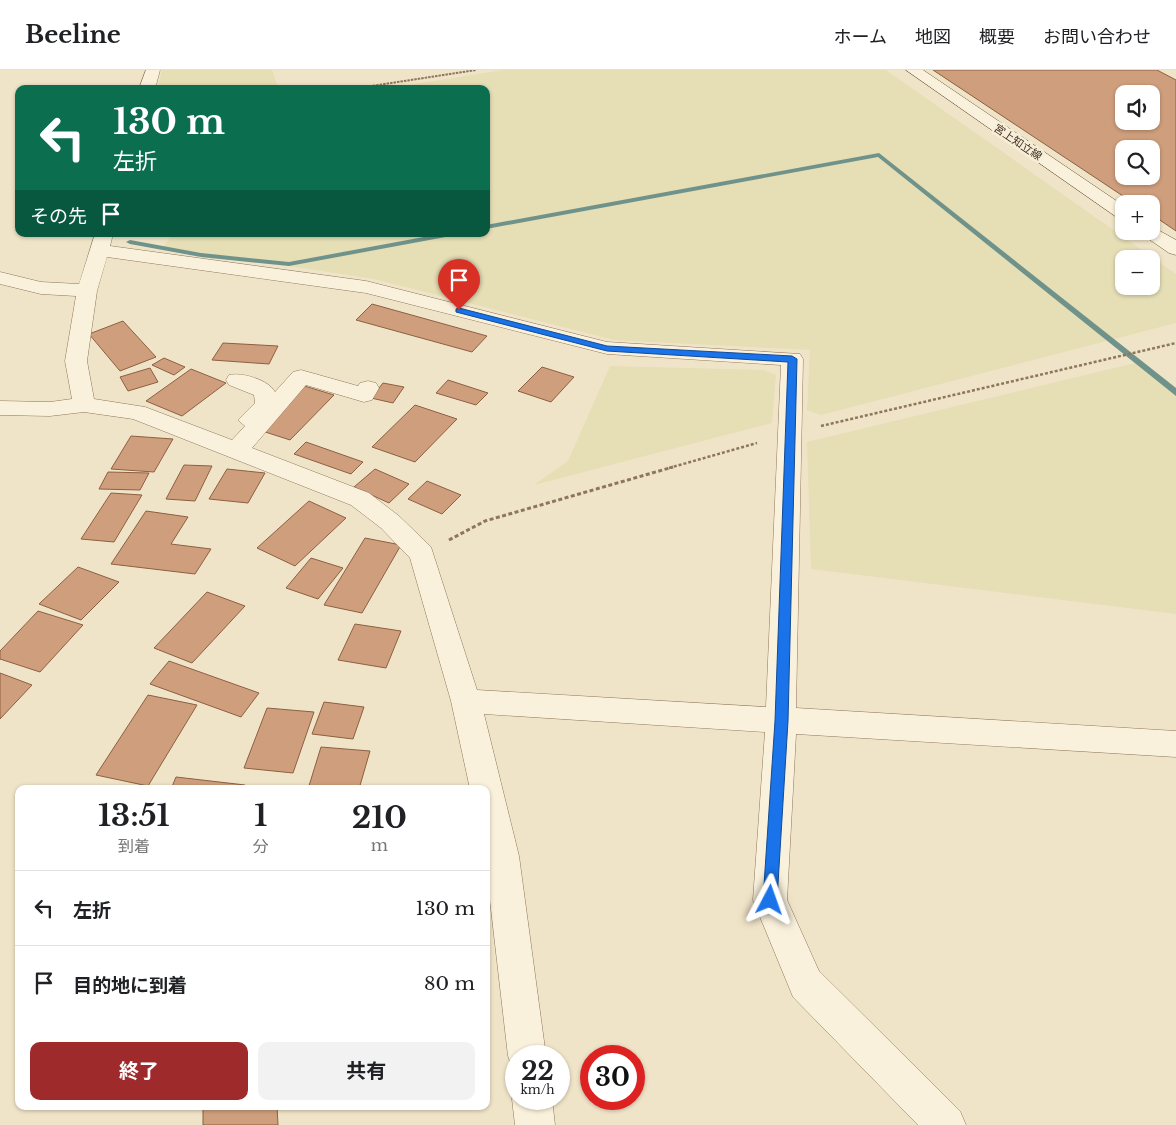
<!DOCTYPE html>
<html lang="ja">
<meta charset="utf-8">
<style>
:root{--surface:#fff;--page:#f2f2f2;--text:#202124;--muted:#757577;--line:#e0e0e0;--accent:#9e2a2b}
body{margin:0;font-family:"Libre Baskerville","Noto Sans JP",serif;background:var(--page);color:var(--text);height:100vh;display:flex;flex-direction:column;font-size:19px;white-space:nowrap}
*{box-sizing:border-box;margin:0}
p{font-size:16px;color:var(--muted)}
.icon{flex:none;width:28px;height:28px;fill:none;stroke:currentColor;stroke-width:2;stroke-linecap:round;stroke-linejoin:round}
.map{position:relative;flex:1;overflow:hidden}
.sheet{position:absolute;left:15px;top:715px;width:475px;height:325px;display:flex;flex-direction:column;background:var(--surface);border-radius:10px;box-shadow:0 1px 4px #0004}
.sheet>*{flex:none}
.top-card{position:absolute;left:15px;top:15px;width:475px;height:152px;border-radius:10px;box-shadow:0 1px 4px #0004;background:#0b6e4f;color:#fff;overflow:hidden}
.controls{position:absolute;left:1115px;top:15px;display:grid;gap:10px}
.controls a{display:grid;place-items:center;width:45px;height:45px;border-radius:10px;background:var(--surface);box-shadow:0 1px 4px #0004;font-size:25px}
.speed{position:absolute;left:505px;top:975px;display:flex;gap:10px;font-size:25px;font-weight:700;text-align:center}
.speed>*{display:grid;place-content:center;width:65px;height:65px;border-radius:50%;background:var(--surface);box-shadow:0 1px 4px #0004;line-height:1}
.speed small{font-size:12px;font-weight:400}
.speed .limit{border:8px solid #d22;background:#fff;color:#111}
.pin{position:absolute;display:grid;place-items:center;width:42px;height:42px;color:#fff;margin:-51px -21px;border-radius:50% 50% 50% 0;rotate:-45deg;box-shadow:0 0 5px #0007}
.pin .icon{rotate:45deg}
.me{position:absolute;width:55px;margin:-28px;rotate:4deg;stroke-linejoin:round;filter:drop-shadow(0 0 4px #0008)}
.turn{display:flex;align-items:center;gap:18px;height:105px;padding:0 15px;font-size:22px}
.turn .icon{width:65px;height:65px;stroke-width:2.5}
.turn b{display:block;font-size:35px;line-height:42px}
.then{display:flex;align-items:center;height:48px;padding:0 15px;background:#0003;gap:10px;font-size:19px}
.eta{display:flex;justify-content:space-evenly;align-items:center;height:85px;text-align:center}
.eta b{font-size:30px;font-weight:700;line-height:35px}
.cta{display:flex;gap:10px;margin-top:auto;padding:10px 15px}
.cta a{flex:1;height:58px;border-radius:10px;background:var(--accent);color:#fff;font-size:20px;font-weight:700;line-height:58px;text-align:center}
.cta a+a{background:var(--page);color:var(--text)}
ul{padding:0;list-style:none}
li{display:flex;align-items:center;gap:15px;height:75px;padding:0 15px;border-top:1px solid var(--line)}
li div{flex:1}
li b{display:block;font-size:19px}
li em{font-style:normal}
header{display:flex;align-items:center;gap:30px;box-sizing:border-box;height:70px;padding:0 25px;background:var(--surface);border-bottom:1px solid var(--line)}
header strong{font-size:24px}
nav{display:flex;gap:28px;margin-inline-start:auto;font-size:18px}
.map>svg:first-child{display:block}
.farmland{fill:#e6deb5;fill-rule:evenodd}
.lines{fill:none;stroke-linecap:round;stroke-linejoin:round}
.stream{fill:#6f938a;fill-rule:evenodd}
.building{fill:#cf9f7d;stroke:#8d5f41;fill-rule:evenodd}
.minor-casing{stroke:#8d765c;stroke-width:1}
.secondary-casing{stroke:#6f573f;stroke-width:1}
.path-far2{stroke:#8d765c;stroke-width:2;stroke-dasharray:2.5 1;stroke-linecap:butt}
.path-far1{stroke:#8d765c;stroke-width:2.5;stroke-dasharray:3 2;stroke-linecap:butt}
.path{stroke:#8d765c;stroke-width:3;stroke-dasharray:4 2.5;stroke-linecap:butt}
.minor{fill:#faf1dc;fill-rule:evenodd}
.secondary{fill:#faf1dc;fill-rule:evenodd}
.route{fill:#1a73e8;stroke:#114b97}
.labels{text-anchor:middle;stroke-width:5;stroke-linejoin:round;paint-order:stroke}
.far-street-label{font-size:11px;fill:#3d2e20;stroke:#f7eed8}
</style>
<header>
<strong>Beeline</strong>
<nav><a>ホーム</a><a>地図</a><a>概要</a><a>お問い合わせ</a></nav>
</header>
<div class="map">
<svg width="1176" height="1055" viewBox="0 0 1176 1055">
<rect width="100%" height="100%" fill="#f0e4c8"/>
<g class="farmland">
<polygon points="162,0 272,0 279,19 157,19"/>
<path d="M503,0H886L1176,204V253L821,345L807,340L810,280L614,270L374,209L163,177L173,164H486V19H383ZM1124,189H1151V216H1124Z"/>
<polygon points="1139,292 1176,322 1176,544 811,499 807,372"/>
<polygon points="610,296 764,300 776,305 772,353 534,415 568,391"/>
</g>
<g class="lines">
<g class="stream">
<polygon points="879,83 1176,318 1176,326 878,87 486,159 486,155"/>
<polygon points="440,164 455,164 451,166 289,196 201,187 130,174 126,172 130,170 201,183 289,192"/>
</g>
</g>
<g class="building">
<path d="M933,0H1157L1176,10V161L1151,144V134H1135ZM1124,24H1151V51H1124ZM1124,79H1151V106H1124Z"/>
<polygon points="372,234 487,266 472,282 356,250"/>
<polygon points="123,251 156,287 120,301 89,264"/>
<polygon points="223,273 278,276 269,294 212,290"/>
<polygon points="164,288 185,297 174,305 152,295"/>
<polygon points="542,297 574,307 551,332 518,321"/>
<polygon points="150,298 158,312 128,321 120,307"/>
<polygon points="191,299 226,313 182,346 146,331"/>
<polygon points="448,310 488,323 476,335 436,323"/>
<polygon points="383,313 404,317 393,333 371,328"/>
<polygon points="301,315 334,325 290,370 256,359"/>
<polygon points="415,335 457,349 415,392 372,377"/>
<polygon points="131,366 173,369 154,402 111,399"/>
<polygon points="306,372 363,392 351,404 294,384"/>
<polygon points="184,395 212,396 195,431 166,429"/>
<polygon points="227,399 265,403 248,433 209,429"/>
<polygon points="375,399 409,414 389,433 354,417"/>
<polygon points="108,402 149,403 140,420 99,419"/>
<polygon points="427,411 461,425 442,444 408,429"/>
<polygon points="111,423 142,425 114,472 81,469"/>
<polygon points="309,431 346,448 295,496 257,478"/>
<polygon points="146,441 188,447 171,474 211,479 195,504 111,494"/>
<polygon points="365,468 401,475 362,543 324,535"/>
<polygon points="311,488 343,498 318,529 286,518"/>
<polygon points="78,497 119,512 81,550 39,534"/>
<polygon points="207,522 245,536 192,593 154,578"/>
<polygon points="38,541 83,555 40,602 0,589 0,581"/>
<polygon points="355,554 401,561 386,598 338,590"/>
<polygon points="169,591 259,623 241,647 150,614"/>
<polygon points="0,603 32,615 0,649"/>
<polygon points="148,625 197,635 148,716 96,705"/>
<polygon points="324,632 364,637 353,669 312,664"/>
<polygon points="267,638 314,642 293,703 244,698"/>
<polygon points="321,677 370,681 359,719 308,719"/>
<polygon points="176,707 245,715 243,719 171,719"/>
<polygon points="203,1036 277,1036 278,1055 203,1055"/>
</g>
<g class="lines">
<defs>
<g id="minor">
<polygon points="146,0 160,0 155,19 139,19"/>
<path d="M95,164H113L110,176L366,211L607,272L800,284L803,289L796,638L1176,661V687L796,664L787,830L819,901L960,1041L966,1055H918L793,927L753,830L765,662L484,644L519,786L546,986H516V1001L513,1000L508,986L486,796V719H470L451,631L410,488L381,458L351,435L133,349L84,342L50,346L0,345V331L50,332L72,329L65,291L76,226L41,224L0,214V202L41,212L79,214ZM107,187L366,223L607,284L781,295L766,637L477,620L431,477L399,446L369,423L252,378L306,315L364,332L372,330L379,318L376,313L368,311L360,313L358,316L301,300L293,302L275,322C269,310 242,302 229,305L226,310L229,315L254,325L255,333L238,350L245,356L232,370L145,337L94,329L87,291L97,221Z"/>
<polygon points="516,1019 516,1029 552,1029 555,1055 515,1055 512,1029"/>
</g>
<g id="secondary">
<polygon points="906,0 923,0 1124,136 1124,149 1118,148"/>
<polygon points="1151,156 1176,170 1176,185 1169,183 1143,165 1141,161 1151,161"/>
</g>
</defs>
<use href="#minor" class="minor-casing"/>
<use href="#secondary" class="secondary-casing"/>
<polyline class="path-far2" points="352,19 476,0"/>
<g class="path-far1">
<polyline points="821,356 1176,273"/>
<polyline points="669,398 757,373"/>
</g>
<polyline class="path" points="449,470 485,451 673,397"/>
<use href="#minor" class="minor"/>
<use href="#secondary" class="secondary"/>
</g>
<polygon class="route" points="459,238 607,276 792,286 797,289 788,651 777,830 775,835 770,837 765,835 763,830 775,651 788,292 607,281 456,242 456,239"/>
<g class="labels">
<g class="far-street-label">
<text transform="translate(1018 72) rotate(34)" y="4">宮上知立線</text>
</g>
</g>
</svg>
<div class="controls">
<a><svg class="icon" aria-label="sound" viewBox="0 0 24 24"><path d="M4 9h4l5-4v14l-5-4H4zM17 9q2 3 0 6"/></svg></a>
<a><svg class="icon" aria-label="search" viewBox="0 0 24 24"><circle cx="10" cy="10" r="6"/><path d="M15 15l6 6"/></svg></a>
<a>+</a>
<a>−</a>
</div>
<div class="speed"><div>22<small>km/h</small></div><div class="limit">30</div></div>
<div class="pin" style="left:459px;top:240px;background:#d93025"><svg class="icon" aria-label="arrive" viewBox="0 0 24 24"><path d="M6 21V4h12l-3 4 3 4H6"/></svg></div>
<svg class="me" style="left:770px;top:830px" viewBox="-20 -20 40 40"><path d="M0-17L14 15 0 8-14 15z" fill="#1a73e8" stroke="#fff" stroke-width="4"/></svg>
<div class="top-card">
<div class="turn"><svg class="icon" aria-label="left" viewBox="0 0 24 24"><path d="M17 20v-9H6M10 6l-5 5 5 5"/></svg><div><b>130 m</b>左折</div></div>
<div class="then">その先<svg class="icon" aria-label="arrive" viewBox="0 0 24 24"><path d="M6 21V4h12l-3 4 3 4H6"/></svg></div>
</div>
<section class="sheet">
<div class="eta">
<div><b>13:51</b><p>到着</p></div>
<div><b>1</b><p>分</p></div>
<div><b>210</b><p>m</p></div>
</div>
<ul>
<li><svg class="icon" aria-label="left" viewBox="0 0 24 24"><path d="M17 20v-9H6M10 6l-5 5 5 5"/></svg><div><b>左折</b></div><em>130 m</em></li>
<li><svg class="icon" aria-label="arrive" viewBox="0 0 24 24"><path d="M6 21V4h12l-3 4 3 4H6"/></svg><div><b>目的地に到着</b></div><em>80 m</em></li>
</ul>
<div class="cta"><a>終了</a><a>共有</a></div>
</section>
</div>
